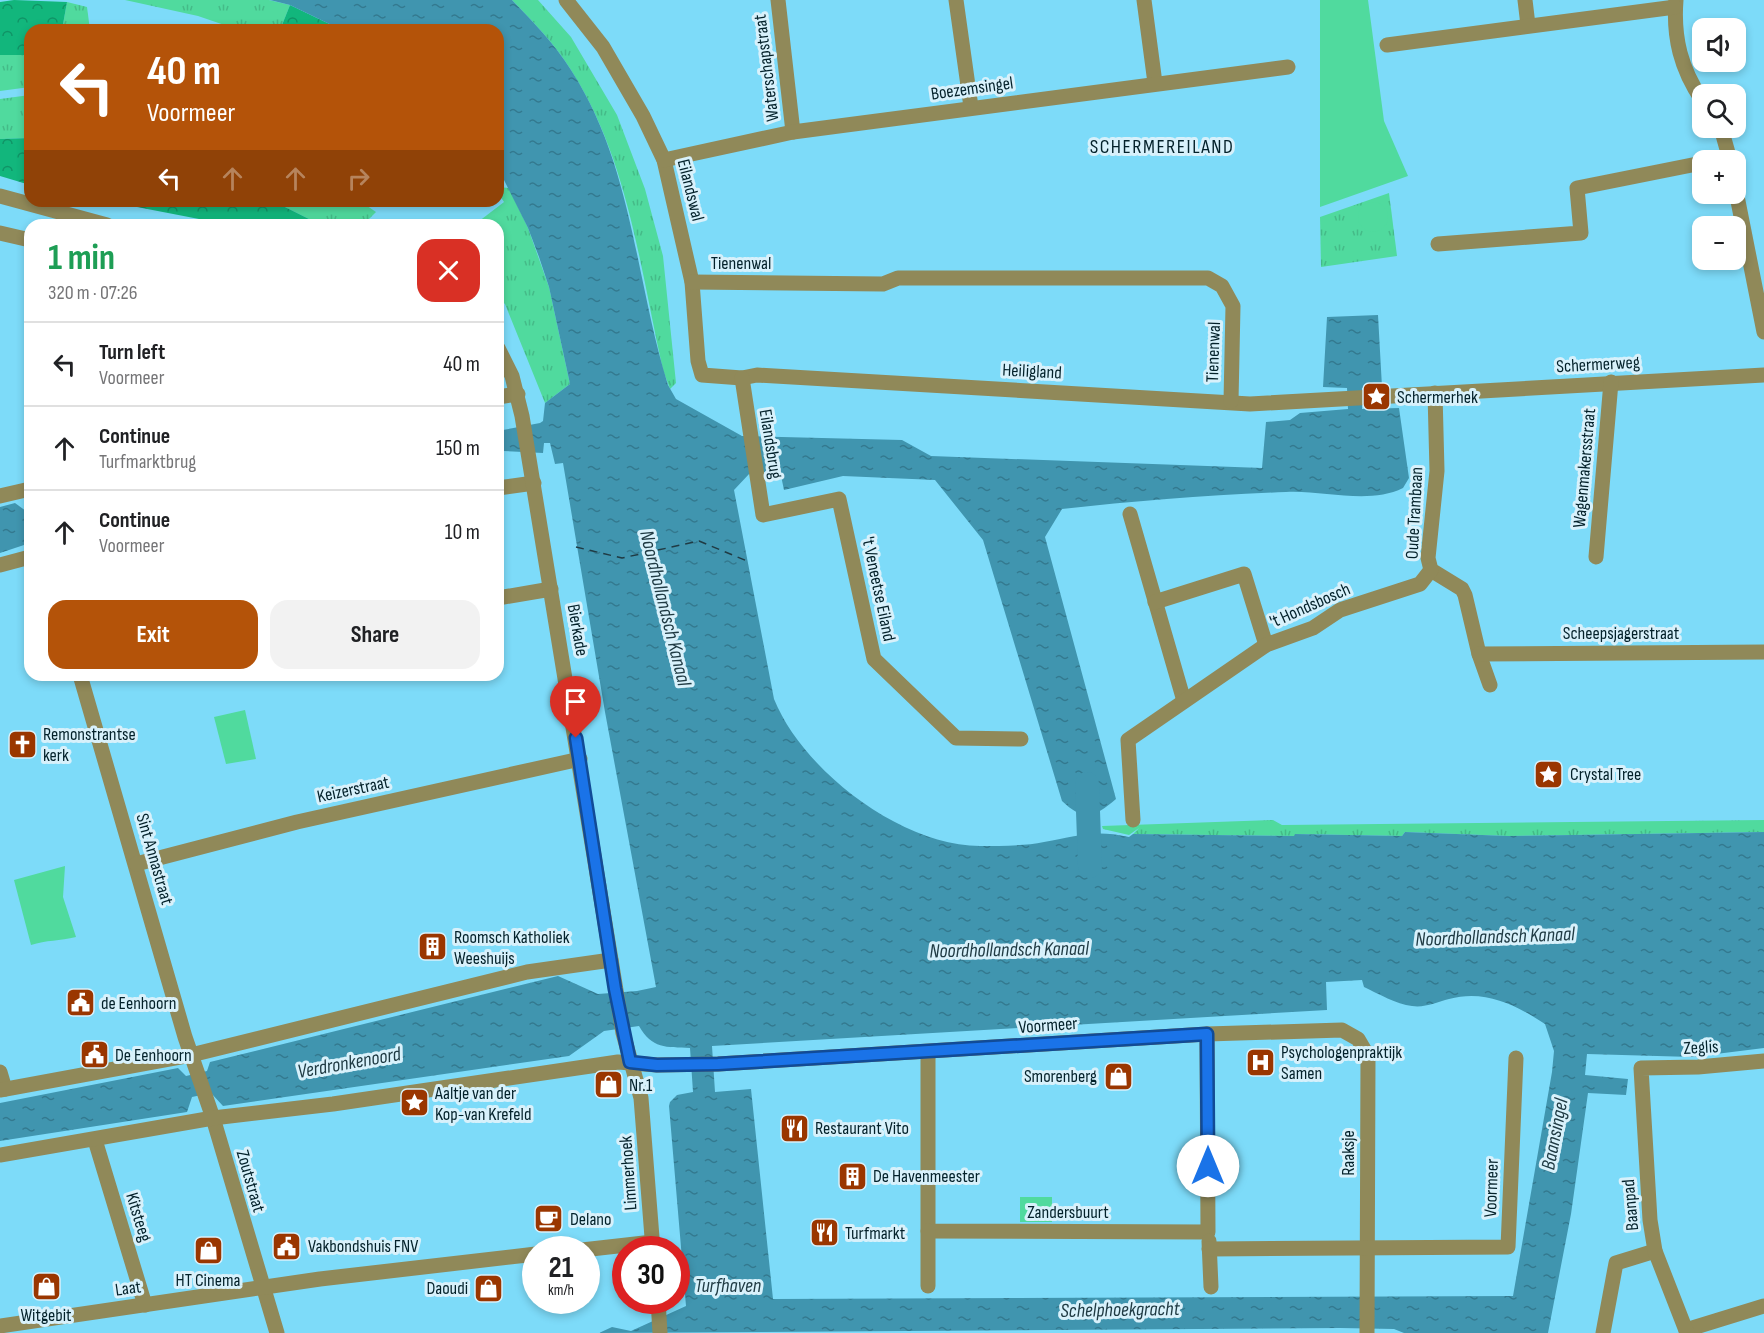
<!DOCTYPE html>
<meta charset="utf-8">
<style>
:root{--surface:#fff;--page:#f2f2f2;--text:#202124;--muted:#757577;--line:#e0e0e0;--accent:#b45309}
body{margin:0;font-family:"Sofia Sans Condensed",sans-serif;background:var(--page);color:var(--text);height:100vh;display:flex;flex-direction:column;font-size:22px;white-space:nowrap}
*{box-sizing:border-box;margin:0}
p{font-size:20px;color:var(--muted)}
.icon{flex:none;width:33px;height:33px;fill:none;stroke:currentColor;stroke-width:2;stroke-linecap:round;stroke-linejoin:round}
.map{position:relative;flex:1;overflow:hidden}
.details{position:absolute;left:24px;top:219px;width:480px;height:462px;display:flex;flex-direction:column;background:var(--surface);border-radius:18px;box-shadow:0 3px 9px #0003}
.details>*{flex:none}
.banner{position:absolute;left:24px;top:24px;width:480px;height:183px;border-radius:18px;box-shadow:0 3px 9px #0003;background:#b45309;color:#fff;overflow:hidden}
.tools{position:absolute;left:1692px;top:18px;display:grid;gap:12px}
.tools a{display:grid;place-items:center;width:54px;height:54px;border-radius:12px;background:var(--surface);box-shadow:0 3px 9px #0003;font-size:30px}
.speed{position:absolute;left:522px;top:1236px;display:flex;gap:12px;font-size:30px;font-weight:700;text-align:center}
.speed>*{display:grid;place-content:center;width:78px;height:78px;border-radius:50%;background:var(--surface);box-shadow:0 3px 9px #0003;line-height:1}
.speed small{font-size:15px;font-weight:400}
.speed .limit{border:9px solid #d22;background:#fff;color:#111}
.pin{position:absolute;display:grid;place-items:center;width:51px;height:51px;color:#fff;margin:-62px -26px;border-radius:50% 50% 50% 0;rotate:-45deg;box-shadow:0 0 6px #0007}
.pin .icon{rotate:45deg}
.me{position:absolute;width:66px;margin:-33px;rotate:0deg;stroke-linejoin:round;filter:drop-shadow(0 0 4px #0008)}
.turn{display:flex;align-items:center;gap:21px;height:126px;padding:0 24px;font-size:27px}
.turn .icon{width:78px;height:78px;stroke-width:2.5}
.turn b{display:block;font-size:42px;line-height:51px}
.lanes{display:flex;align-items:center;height:57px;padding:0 24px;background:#0003;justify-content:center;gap:30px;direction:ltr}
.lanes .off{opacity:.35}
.round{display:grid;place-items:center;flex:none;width:63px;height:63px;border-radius:18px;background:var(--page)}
.headline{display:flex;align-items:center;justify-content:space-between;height:102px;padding:0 24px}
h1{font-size:36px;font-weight:700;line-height:45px;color:#1e9e55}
.button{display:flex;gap:12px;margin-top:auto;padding:12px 24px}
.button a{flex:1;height:69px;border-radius:18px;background:var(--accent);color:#fff;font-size:24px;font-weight:700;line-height:69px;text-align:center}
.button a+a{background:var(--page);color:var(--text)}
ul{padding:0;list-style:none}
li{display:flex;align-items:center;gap:18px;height:84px;padding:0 24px;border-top:2px solid var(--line)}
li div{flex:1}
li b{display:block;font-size:22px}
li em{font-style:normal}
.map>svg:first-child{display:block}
.grass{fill:url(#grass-tufts)}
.forest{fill:url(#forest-crowns)}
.park{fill:#50da9e}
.water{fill:url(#water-ripples);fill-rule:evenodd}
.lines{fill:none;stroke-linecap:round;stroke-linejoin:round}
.canal{stroke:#4095af;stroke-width:24}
.ferry{stroke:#203b44;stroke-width:1.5;stroke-dasharray:8 6;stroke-linecap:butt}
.minor{stroke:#908959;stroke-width:15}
.tertiary{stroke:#908959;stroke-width:15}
.route-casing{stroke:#114b97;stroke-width:15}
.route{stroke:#1a73e8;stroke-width:10}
.labels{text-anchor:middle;stroke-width:6;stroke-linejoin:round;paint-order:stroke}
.street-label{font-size:18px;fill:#03212a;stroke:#d8f1fb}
.poi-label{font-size:18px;fill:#03212a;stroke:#d8f1fb;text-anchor:start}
.neighbourhood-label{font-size:20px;letter-spacing:1.5px;fill:#03212a;stroke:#d8f1fb}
.water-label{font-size:20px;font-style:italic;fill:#203b44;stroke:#d8f1fb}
</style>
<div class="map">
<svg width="1764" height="1333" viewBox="0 0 1764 1333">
<defs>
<pattern id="grass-tufts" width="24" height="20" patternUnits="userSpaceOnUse" patternTransform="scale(1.5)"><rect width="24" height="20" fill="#50da9e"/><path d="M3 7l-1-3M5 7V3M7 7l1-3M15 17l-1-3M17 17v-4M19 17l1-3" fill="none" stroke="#4b8"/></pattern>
<pattern id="forest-crowns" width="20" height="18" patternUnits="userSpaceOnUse" patternTransform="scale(1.5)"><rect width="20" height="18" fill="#12b67c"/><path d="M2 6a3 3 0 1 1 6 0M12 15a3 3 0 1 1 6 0" fill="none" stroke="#0f9466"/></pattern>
<pattern id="water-ripples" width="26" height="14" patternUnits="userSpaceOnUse" patternTransform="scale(1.5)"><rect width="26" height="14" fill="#4095af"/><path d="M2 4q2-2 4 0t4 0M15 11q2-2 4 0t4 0" fill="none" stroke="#33798f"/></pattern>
</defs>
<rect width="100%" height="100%" fill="#7ddbf9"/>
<g class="grass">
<polygon points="125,0 269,0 290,5 280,30 239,30 198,16"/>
<path d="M512,0H538L571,37L617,115L645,189L663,256L676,383L670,389L663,370C640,268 628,159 571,70C555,44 533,22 512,0Z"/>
<polygon points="67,2 87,7 90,30 62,30"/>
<polygon points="0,55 30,55 30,87 0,91"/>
<polygon points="30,95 30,138 0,139 0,99"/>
<polygon points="498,187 509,188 528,228 549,287 570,384 545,403 505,304 498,298 498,225 474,225 504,202 498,193"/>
<polygon points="1389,193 1397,256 1321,267 1320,217"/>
<polygon points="273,201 360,201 376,212 363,225 321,225"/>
<polygon points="1273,820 1282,825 1764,820 1764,832 1508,836 1405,832 1402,836 1295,834 1295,836 1133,834 1139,828 1129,835 1103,829 1102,826"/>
</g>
<g class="forest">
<polygon points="14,0 67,2 62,30 30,30 30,55 0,55 0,2"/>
<polygon points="290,5 342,30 280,30"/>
<polygon points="30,138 30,185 0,176 0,139"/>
<polygon points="106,201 273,201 321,225 230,225"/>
</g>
<g class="park">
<polygon points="1320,0 1368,0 1384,121 1408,176 1320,207"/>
<circle cx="1373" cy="217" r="15"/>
<polygon points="245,710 256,759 226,764 214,717"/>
<path d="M65,866L63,897L76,937C60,941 46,940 31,945L14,880Z"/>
<rect x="1020" y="1197" width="32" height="25"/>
</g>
<g class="water">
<path d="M270,0H512C533,22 555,44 571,70C633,166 635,279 668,385L676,399L742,436L902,440L931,456L1262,468L1266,422L1290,420L1300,413L1348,409L1347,388L1323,387L1327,317L1378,315L1382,387L1362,388V409L1399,408L1409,478L1403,488C1369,505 1323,490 1286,492C1211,495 1136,501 1062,509L1045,537L1116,799C1095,817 1084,822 1062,801L983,540L935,480L843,476L784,490L780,471L750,473L734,490L774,699C803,771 902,846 980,846C1001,846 1025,846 1044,842C1078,836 1094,829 1129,837L1133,834L1294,836L1295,834L1402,836L1405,832L1508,836L1764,832V1048L1692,1057L1587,1054L1585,1075L1628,1079L1626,1095L1588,1093L1571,1214L1548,1333H1404L1394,1329L1340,1328L599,1333L612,1327L631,1331L686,1306L669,1106L670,1102L677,1095L693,1092L690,1048C666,1047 652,1049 639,1026L604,1031L569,1056L223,1106L211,1093L192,1097L187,1112L0,1141V1103L178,1068L186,1076L207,1071L210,1062L558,976L598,994L637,991L656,987L605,712L563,463L555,464L550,443H544L543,453L503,451L502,469L498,470V415L503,430L540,423L543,421L545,403L570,384L549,287L539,257L528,228L498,168V30H342L290,5ZM1362,980L1364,987C1379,994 1396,1004 1412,1006C1425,1008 1437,1002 1449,999C1485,989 1516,1005 1545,1024L1554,1051L1552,1072L1513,1296L773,1299L751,1089L715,1092L712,1046L1327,1010L1326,982Z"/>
<polygon points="15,503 30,514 30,543 0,553 0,507"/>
</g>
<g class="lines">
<polyline class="canal" points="1087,784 1090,866"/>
<polyline class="ferry" points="576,547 622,558 699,541 747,561"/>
<g class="minor">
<polyline points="566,0 603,47 643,116 664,160 692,282 698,361 702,375 742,378 757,375 1250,404 1764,375"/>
<polyline points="778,0 793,132"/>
<polyline points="956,0 971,107"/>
<polyline points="1144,0 1155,83"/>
<polyline points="1525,0 1528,25"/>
<path d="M1676,0C1673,38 1681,69 1702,100"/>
<polyline points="1387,45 1675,7"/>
<polyline points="1721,128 1730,160"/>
<polyline points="664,160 793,132 1288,67"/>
<polyline points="1736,191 1764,332"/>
<polyline points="0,233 30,240"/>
<polyline points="1438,244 1581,233 1577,188 1702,163"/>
<polyline points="692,282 883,284 898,278 1208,278 1222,286 1233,306 1231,401"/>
<polyline points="742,378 763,515 839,499 874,659 956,738 1021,739"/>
<polyline points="1435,393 1437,471 1428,558 1431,570 1462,589 1465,595 1479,654 1490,685"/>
<polyline points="498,397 518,394"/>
<polyline points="498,488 534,483"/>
<polyline points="0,496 30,489"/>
<polyline points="1130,514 1184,701"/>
<polyline points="1596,557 1611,382"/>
<polyline points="0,565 30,557"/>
<polyline points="498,598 551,589"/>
<polyline points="1155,602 1244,574 1266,645"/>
<polyline points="1479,654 1764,652"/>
<polyline points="80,675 185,1037 213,1118 277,1333"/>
<polyline points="1133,820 1128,740 1266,645 1313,628 1340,610 1420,584 1431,570"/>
<polyline points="136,864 297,822 580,759"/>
<polyline points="928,1052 928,1231 1208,1232 1207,1034"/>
<polyline points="0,1072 5,1089"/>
<polyline points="0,1090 191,1055 527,972 611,960"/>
<polyline points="95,1140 145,1305"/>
<polyline points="0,1155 213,1118 333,1104 618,1062 657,1065 718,1064 1207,1034 1342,1030 1358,1039 1368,1056 1367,1333"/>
<polyline points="928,1231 928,1286"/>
<polyline points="1209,1241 1211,1287"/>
<polyline points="1209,1249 1508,1247 1516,1058"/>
<polyline points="582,1250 653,1242"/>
<polyline points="0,1326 320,1279 536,1254"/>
<polyline points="1686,1330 1764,1306"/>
<polyline points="1603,1333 1616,1263 1655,1251"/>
<polyline points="1687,1333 1655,1251 1650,1220 1641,1068 1698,1067 1764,1061"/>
</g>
<g class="tertiary">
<polyline points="0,196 107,225"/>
<polyline points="498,348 512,376 522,416 623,1033 641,1098 653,1250"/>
<polyline points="658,1300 660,1333"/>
</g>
</g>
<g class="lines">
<defs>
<polyline id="route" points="576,738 615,989 630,1062 657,1065 718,1064 1207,1034 1208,1166"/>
</defs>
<use href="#route" class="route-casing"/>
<use href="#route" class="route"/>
</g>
<defs>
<symbol id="sight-square" viewBox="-11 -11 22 22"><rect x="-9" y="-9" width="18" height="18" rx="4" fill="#9a3600" stroke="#d8f1fb"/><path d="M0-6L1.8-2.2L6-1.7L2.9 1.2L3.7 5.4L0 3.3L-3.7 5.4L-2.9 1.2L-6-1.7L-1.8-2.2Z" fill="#fff"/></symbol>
<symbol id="church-square" viewBox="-11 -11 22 22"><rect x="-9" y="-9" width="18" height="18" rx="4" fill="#9a3600" stroke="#d8f1fb"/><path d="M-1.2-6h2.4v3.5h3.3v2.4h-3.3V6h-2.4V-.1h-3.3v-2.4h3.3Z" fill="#fff"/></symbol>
<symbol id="building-square" viewBox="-11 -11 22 22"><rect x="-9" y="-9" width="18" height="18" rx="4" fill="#9a3600" stroke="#d8f1fb"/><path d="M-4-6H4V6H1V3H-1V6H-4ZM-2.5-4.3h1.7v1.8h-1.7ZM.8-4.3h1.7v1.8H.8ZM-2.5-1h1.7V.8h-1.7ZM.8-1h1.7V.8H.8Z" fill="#fff"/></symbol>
<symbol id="civic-square" viewBox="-11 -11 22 22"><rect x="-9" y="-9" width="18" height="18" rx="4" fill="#9a3600" stroke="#d8f1fb"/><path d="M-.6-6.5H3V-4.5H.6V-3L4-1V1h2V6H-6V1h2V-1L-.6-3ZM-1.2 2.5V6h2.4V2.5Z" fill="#fff"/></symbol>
<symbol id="hospital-square" viewBox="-11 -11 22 22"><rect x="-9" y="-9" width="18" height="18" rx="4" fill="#9a3600" stroke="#d8f1fb"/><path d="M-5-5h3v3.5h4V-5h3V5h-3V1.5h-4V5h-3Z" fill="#fff"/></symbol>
<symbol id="shop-square" viewBox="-11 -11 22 22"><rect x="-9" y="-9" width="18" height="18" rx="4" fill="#9a3600" stroke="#d8f1fb"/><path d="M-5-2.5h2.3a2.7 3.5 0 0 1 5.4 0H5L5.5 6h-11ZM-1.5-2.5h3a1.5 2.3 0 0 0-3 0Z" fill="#fff"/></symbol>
<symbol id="restaurant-square" viewBox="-11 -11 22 22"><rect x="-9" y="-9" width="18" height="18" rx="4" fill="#9a3600" stroke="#d8f1fb"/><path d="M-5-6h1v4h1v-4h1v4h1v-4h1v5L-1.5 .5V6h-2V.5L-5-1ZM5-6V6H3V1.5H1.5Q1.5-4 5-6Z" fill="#fff"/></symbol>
<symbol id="cafe-square" viewBox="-11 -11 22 22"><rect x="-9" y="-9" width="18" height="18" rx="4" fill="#9a3600" stroke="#d8f1fb"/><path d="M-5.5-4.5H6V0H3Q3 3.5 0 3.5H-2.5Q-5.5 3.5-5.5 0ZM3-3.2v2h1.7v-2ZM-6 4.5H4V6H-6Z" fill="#fff"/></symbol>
</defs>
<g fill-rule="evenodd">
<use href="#sight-square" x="1360" y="380" width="33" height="33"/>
<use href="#church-square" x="6" y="728" width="33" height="33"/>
<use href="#sight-square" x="1532" y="758" width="33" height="33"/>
<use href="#building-square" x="416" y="930" width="33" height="33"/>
<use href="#civic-square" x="64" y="986" width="33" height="33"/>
<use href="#civic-square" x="78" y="1038" width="33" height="33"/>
<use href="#hospital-square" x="1244" y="1046" width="33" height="33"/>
<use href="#shop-square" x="1102" y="1060" width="33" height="33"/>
<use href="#shop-square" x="592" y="1068" width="33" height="33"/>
<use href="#sight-square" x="398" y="1086" width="33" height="33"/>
<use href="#restaurant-square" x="778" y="1112" width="33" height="33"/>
<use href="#building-square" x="836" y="1160" width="33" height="33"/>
<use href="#cafe-square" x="532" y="1202" width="33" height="33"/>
<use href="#restaurant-square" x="808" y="1216" width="33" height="33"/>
<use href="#civic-square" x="270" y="1230" width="33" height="33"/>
<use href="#shop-square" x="192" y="1234" width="33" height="33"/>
<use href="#shop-square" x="30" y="1270" width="33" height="33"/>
<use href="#shop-square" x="472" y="1272" width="33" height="33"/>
</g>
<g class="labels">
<g class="street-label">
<text transform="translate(766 68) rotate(-97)" y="6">Waterschapstraat</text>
<text transform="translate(972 88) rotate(-8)" y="6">Boezemsingel</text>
<text transform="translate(691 190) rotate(76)" y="6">Eilandswal</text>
<text x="741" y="269">Tienenwal</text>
<text transform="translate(1213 352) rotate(-88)" y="6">Tienenwal</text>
<text transform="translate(1598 364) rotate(-3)" y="6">Schermerweg</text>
<text transform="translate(1032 371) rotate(3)" y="6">Heiligland</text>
<text transform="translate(771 444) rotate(81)" y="6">Eilandsbrug</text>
<text transform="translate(1584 468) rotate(-85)" y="6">Wagenmakersstraat</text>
<text transform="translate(1414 513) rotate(-87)" y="6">Oude Trambaan</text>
<text transform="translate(879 589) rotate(78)" y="6">'t Veneetse Eiland</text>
<text transform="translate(1310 605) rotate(-24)" y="6">'t Hondsbosch</text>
<text transform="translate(578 630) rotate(80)" y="6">Bierkade</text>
<text x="1621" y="639">Scheepsjagerstraat</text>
<text transform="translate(353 789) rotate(-12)" y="6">Keizerstraat</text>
<text transform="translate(155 859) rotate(74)" y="6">Sint Annastraat</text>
<text transform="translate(1048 1025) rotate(-4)" y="6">Voormeer</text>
<text transform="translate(1701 1047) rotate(-3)" y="6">Zeglis</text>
<text transform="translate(1348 1153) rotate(-90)" y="6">Raaksje</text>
<text transform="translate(628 1173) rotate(-94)" y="6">Limmerhoek</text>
<text transform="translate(251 1181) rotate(74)" y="6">Zoutstraat</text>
<text transform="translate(1491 1188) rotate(-88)" y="6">Voormeer</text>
<text transform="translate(1630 1205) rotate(-95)" y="6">Baanpad</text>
<text x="1068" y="1218">Zandersbuurt</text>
<text transform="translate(139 1217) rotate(73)" y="6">Kitsteeg</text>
<text transform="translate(128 1288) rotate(-8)" y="6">Laat</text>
</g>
<g class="poi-label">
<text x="1397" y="403">Schermerhek</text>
<text x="43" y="740">Remonstrantse<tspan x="43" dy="21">kerk</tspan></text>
<text x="1570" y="780">Crystal Tree</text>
<text x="454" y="943">Roomsch Katholiek<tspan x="454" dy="21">Weeshuijs</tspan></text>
<text x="101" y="1009">de Eenhoorn</text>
<text x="1281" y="1058">Psychologenpraktijk<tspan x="1281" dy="21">Samen</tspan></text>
<text x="115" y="1061">De Eenhoorn</text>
<text x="1097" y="1082" text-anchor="end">Smorenberg</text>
<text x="629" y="1091">Nr.1</text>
<text x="435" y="1099">Aaltje van der<tspan x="435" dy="21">Kop-van Krefeld</tspan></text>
<text x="815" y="1134">Restaurant Vito</text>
<text x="873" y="1182">De Havenmeester</text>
<text x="570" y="1225">Delano</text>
<text x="845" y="1239">Turfmarkt</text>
<text x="308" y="1252">Vakbondshuis FNV</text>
<text x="208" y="1286" text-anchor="middle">HT Cinema</text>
<text x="468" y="1294" text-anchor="end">Daoudi</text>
<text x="46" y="1321" text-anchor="middle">Witgebit</text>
</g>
<g class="neighbourhood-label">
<text x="1162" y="153">SCHERMEREILAND</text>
</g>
<g class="water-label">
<text transform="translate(666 608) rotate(76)" y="7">Noordhollandsch Kanaal</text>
<text transform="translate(1495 936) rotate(-2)" y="7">Noordhollandsch Kanaal</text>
<text transform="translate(1009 949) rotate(-1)" y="7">Noordhollandsch Kanaal</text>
<text transform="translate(349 1062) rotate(-10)" y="7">Verdronkenoord</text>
<text transform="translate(1554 1134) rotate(-79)" y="7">Baansingel</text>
<text x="728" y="1292">Turfhaven</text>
<text transform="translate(1120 1309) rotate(-1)" y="7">Schelphoekgracht</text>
</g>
</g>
</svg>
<div class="tools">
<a><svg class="icon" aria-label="sound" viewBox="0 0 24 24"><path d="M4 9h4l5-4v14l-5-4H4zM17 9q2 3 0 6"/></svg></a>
<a><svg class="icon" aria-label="search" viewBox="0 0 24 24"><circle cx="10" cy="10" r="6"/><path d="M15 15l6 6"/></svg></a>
<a>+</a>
<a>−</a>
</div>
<div class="speed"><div>21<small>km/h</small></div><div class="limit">30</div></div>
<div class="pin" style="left:576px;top:738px;background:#d93025"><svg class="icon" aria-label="arrive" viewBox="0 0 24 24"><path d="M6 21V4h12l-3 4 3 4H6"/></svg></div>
<svg class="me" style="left:1208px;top:1166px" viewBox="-20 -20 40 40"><circle r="19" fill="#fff"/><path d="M0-13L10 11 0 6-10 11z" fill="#1a73e8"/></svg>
<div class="banner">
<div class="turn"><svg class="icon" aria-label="left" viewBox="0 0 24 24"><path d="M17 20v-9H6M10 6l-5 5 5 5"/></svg><div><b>40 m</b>Voormeer</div></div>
<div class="lanes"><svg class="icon" aria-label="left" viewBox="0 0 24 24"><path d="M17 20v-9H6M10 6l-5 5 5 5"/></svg><svg class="icon off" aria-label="ahead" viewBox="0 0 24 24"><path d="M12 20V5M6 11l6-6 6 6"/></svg><svg class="icon off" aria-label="ahead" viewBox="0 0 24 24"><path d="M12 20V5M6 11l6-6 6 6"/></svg><svg class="icon off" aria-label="right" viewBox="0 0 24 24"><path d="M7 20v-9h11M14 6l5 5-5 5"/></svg></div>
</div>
<section class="details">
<div class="headline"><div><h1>1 min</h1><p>320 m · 07:26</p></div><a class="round" style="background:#d93025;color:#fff"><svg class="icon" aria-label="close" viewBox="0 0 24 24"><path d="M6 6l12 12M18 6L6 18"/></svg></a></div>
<ul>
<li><svg class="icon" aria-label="left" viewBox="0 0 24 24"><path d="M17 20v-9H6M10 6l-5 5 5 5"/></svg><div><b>Turn left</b><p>Voormeer</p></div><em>40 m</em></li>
<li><svg class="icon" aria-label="ahead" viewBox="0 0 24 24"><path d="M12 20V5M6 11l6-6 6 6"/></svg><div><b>Continue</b><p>Turfmarktbrug</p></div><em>150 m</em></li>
<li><svg class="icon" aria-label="ahead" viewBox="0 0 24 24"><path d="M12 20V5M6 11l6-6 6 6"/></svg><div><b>Continue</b><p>Voormeer</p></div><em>10 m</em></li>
</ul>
<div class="button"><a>Exit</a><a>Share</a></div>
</section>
</div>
